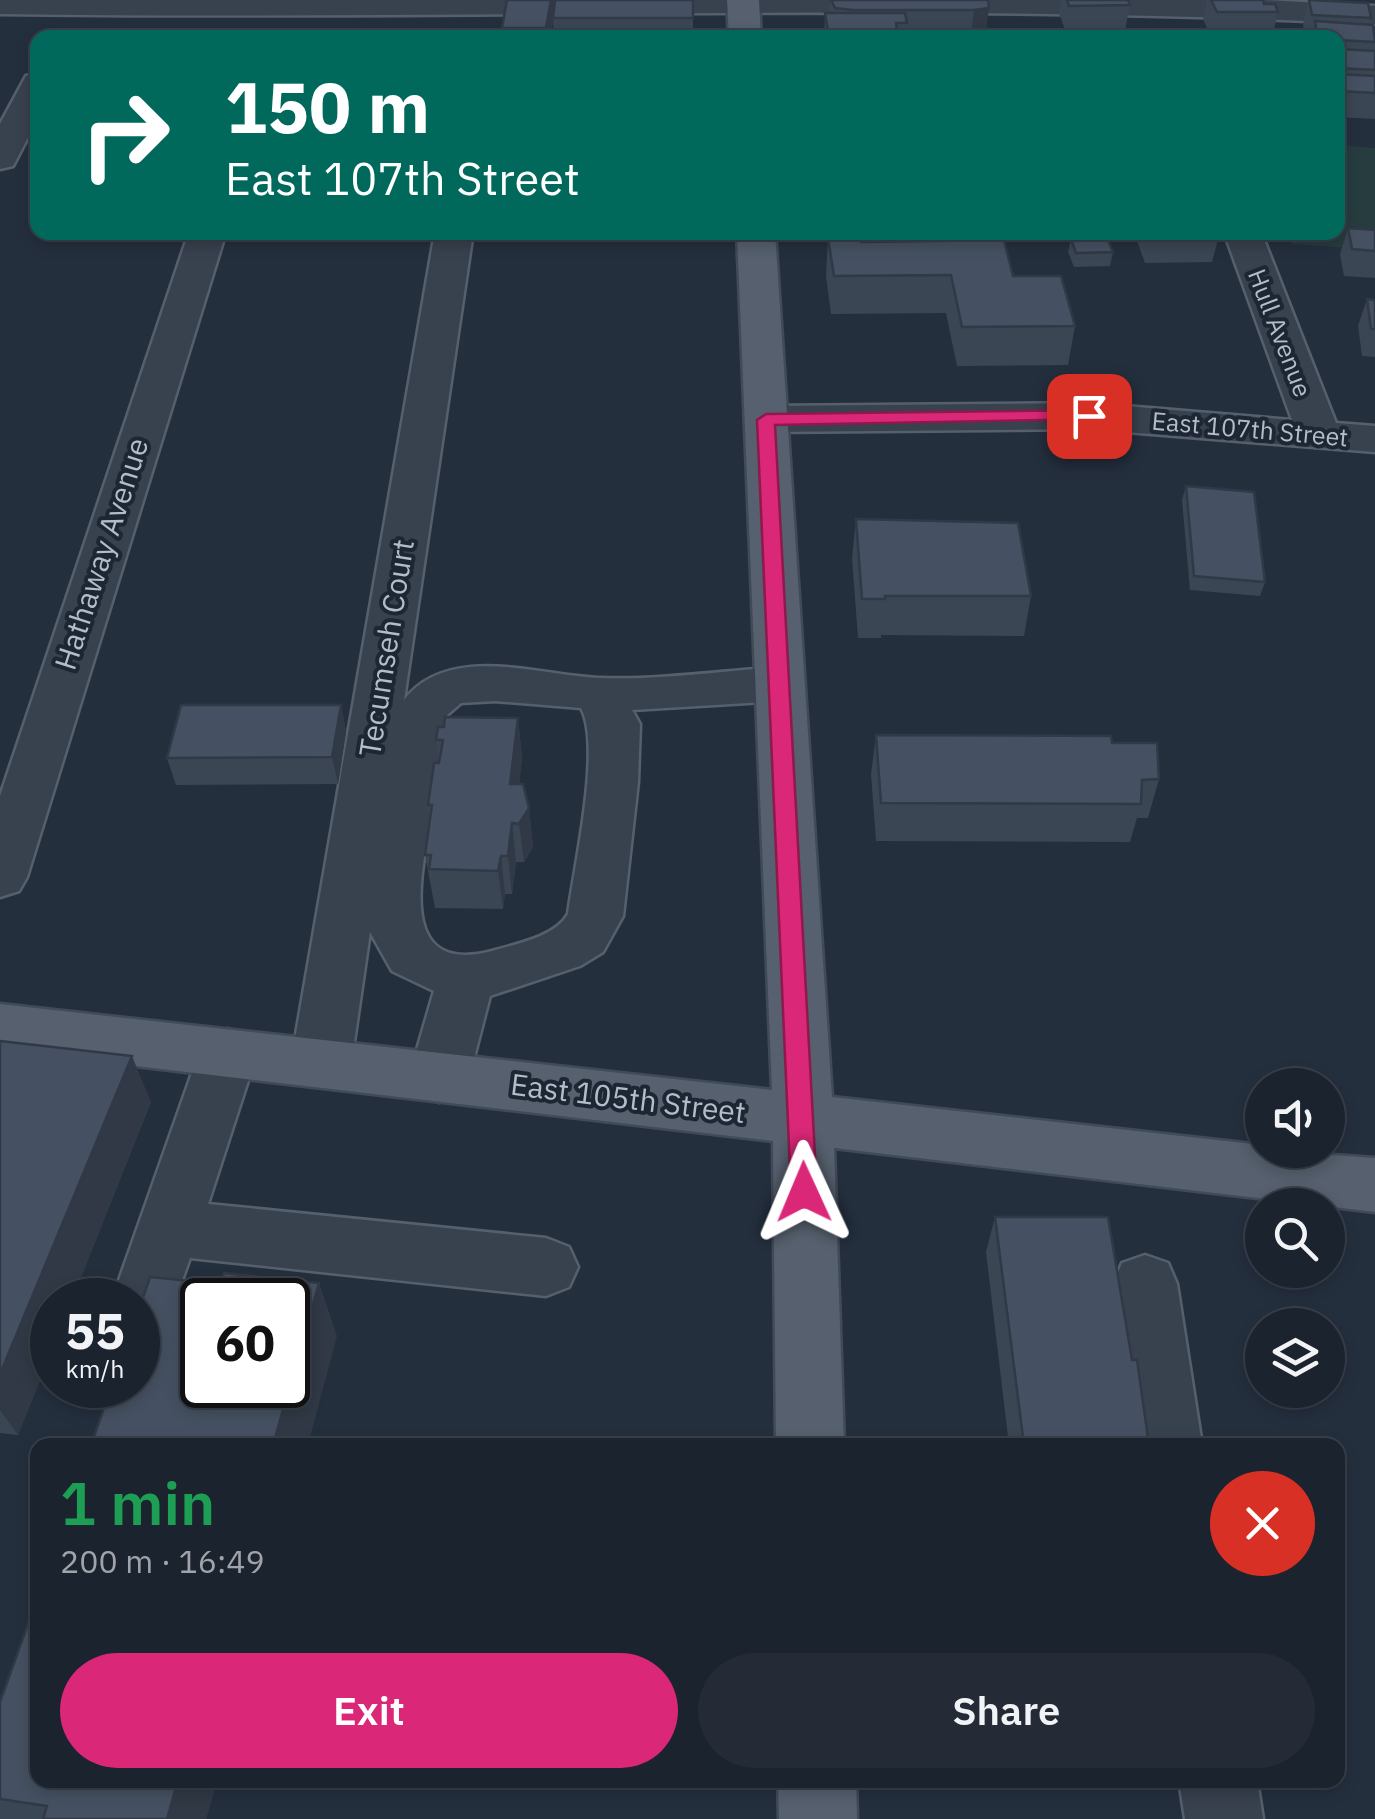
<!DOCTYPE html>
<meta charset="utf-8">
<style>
:root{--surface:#1b232e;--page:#242b36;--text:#f1f3f6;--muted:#a0a4aa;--line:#39404a;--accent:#db2777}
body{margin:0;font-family:"IBM Plex Sans",sans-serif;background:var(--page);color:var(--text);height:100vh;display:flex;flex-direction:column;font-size:38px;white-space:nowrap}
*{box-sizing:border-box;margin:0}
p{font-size:32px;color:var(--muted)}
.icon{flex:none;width:55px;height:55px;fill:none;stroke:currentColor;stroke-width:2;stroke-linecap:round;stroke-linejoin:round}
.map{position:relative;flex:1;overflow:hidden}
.side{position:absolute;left:30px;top:1438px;width:1315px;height:350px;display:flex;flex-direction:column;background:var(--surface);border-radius:20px;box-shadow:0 5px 15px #0003,0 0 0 2px var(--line)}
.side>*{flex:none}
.hud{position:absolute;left:30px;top:30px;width:1315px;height:210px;border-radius:20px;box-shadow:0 5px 15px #0003,0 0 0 2px var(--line);background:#00695c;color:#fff;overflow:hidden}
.controls{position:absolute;left:1245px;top:1068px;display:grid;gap:20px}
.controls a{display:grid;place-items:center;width:100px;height:100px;border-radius:50%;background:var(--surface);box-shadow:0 5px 15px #0003,0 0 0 2px var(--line);font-size:50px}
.speed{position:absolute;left:30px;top:1278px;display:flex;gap:20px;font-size:50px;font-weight:700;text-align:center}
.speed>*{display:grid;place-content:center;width:130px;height:130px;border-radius:50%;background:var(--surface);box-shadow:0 5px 15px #0003,0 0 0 2px var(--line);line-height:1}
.speed small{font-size:25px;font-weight:400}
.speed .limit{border:5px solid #111;border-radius:15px;background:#fff;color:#111}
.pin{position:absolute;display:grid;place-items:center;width:85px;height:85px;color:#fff;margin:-42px;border-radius:20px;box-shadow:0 5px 15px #0006}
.me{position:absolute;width:110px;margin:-55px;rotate:359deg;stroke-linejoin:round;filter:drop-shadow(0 0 8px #0008)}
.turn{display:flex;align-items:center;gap:35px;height:210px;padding:0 30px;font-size:45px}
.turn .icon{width:130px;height:130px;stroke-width:2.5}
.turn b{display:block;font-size:70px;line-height:85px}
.round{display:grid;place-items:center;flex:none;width:105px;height:105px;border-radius:52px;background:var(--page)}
.overview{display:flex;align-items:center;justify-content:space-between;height:170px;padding:0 30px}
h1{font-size:60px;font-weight:600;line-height:75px;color:#1e9e55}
.button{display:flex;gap:20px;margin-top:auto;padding:20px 30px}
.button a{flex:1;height:115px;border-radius:60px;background:var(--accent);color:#fff;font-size:40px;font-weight:600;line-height:115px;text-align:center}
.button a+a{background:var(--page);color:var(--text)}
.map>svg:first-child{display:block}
.green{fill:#263c3f}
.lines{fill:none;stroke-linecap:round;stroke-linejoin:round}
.minor-casing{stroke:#565f6c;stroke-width:5}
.major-casing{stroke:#414a57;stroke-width:5}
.minor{fill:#38414e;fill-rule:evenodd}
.major{fill:#56606e;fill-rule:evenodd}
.wall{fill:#3b4654}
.shaded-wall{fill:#303945}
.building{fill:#455162;stroke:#303945;stroke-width:2.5;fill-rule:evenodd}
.route{fill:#db2777;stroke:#8e194d;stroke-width:2.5}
.labels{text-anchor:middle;stroke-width:8;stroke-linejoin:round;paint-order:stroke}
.far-street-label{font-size:25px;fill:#b4bcc9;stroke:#1d2633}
.street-label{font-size:30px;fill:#b4bcc9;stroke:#1d2633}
</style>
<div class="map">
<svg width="1375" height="1819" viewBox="0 0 1375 1819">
<rect width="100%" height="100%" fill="#242f3e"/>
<polygon class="green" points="1338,145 1375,148 1375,250 1292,244 1288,233 1338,232"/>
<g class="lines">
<defs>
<g id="minor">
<path d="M0,0H1264L1375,6V24C917,1 458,21 0,14Z"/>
<polygon points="38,73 38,118 13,166 0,169 0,124 26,76"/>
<polygon points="189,232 226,232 27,877 19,891 0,897 0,796"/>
<path d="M435,232H473L404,700C449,642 541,676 601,678C660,680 721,671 779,667L796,672L804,684L796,696L779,701L632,710L640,724L638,782L623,916L603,952L580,966L490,996L469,1077L460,1094L439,1102L418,1094L409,1077L434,991L392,971L370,932L351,1063L342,1080L321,1087L300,1080L291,1063ZM495,701L581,708C602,746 574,868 568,914C555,937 516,944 492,951C397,976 421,876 430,822C436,786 441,750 447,715L461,703Z"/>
<polygon points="1224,232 1261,232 1336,423 1375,426 1375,452 1089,429 766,432 751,428 745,419 751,410 766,406 1089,403 1292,420"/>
<polygon points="228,1029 249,1036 257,1053 208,1204 546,1238 569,1247 578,1267 569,1287 546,1296 190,1258 161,1339 138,1348 138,1300 112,1300 199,1053 207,1036"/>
<polygon points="1145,1255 1168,1263 1177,1284 1202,1445 1134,1445 1113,1284 1122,1263"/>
<polygon points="1179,1780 1257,1780 1263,1819 1185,1819"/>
</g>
<g id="major">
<polygon points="727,0 759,0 761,38 729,38"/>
<polygon points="737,232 775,232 832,1097 1262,1145 1262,1150 1375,1158 1375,1212 834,1148 844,1445 776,1445 773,1141 0,1050 0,1004 772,1090"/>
<polygon points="778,1780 856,1780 857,1819 779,1819"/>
</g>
</defs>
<use href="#minor" class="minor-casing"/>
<use href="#major" class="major-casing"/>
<use href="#minor" class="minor"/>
<use href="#major" class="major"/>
</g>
<g class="wall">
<polygon points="507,0 553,0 553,12 693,0 693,38 554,38 553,21 550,38 502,38 502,28"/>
<polygon points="830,0 988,0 986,32 971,34 906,35 906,38 824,38 825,13 829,13"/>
<polygon points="1061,0 1128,0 1130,5 1125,30 1065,30 1059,13"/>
<polygon points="1207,0 1263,0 1264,4 1278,12 1272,37 1211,37 1203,19"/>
<polygon points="1309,0 1371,18 1370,24 1375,31 1375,119 1338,117 1338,38 1305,38 1303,24"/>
<polygon points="1348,228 1375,230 1375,278 1344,276 1340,254"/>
<polygon points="1139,232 1217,232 1219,236 1212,262 1145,263 1137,241"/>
<polygon points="828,238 861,242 1013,276 1075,326 1068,365 957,366 946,313 831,314 826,276"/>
<polygon points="1071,239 1113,252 1110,266 1074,267 1068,252"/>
<polygon points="1367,299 1375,300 1375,357 1362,356 1358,326"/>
<polygon points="1186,486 1265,582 1260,596 1190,590 1182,500"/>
<polygon points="856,519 1031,596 1024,636 881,635 881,638 858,638 852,558"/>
<polygon points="341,705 346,732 338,784 176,785 167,758"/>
<polygon points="518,718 522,758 519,784 529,808 533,847 524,862 516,862 512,894 505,894 503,909 435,908 425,855 430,819 428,805 439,761 436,740"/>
<polygon points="876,735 1112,743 1159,779 1148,818 1137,818 1130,842 876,841 871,774"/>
<polygon points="0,1041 151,1102 18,1435 0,1433"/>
<polygon points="995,1217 1132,1360 1149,1445 1009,1445 986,1252"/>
<polygon points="0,1702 38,1780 217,1780 206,1819 0,1819"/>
</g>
<g class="shaded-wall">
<polygon points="551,0 553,0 554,17 550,38 547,38 546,28"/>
<polygon points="989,8 986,32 971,34 974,10"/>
<polygon points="897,30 897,38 891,38 891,31"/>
<polygon points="341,705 346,732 338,784 332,757"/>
<polygon points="518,718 522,758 515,823 510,784"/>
<polygon points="529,808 533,847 524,862 519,824"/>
<polygon points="512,823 516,862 512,894 508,856"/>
<polygon points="501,856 505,894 503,909 498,871"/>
<polygon points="132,1056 151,1102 72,1300 52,1300 52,1349 18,1435 0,1410 0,1374"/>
<polygon points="319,1283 337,1336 308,1445 273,1445"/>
<polygon points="178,1780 217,1780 206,1819 167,1819"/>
</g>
<g class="building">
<polygon points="507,0 551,0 546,28 502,28"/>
<polygon points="555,0 693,0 693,18 553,18"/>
<polygon points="831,0 988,0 989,8 974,10 853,10 835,8"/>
<polygon points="1067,0 1128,0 1130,5 1069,6"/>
<polygon points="1211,0 1263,0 1264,4 1275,4 1278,12 1217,12"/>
<polygon points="1309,0 1368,3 1371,18 1312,15"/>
<polygon points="825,13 905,13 907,23 896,23 897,30 891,31 828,31"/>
<polygon points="1315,21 1373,25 1375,42 1338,40 1338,38 1318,38"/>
<polygon points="1338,49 1375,51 1375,70 1338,68"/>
<polygon points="1338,74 1375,76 1375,93 1338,91"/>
<polygon points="1348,228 1375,230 1375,251 1352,249"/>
<polygon points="1149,232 1217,232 1219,236 1151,237"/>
<polygon points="1107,237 1113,252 1076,253 1071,239"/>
<polygon points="828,238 860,238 861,242 1004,240 1013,276 1061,276 1075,326 962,327 951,275 834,276"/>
<polygon points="1367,299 1375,300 1375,329 1371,329"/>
<polygon points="1186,486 1254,492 1265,582 1194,576"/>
<polygon points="856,519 1018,523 1031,596 885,596 885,599 862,599"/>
<polygon points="181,705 341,705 332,757 167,758"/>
<polygon points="445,717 518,718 510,784 523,784 529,808 519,824 512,823 508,856 501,856 498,871 429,869 431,855 425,855 432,805 428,805 434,763 439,763 443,740 436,740 438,727 444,727"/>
<polygon points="876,735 1111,736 1112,743 1157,743 1159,779 1142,780 1141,804 881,803"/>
<polygon points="0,1041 132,1056 0,1374"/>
<polygon points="995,1217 1108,1217 1132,1360 1137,1360 1149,1445 1024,1445"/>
<path d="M224,1273L319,1283L273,1445H91L112,1385H138V1312L150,1277L220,1284ZM202,1300H288V1385H202Z"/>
<polygon points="38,1596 38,1780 178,1780 167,1819 43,1819 47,1806 0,1799 0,1702"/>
</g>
<polygon class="route" points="1089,410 1097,416 1095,419 775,425 817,1192 813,1200 804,1203 795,1200 791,1192 757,420 766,414"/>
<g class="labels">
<g class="far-street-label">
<text transform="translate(1280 333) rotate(69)" y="9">Hull Avenue</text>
<text transform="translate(1250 429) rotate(5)" y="9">East 107th Street</text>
</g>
<g class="street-label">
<text transform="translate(102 554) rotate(-72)" y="10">Hathaway Avenue</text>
<text transform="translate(387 648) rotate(-81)" y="10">Tecumseh Court</text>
<text transform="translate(628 1099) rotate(7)" y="10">East 105th Street</text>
</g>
</g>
</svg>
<div class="controls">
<a><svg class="icon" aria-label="sound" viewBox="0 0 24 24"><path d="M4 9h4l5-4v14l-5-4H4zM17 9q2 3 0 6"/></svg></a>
<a><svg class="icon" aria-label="search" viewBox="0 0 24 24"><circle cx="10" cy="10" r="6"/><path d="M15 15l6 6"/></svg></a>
<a><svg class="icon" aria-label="layers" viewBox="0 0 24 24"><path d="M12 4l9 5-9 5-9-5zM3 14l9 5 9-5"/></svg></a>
</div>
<div class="speed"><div>55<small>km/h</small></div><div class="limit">60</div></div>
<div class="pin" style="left:1089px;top:416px;background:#d93025"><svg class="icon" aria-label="arrive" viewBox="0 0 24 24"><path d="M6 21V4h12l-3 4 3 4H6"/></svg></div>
<svg class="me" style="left:804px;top:1192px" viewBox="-20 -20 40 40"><path d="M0-17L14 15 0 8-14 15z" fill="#db2777" stroke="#fff" stroke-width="4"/></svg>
<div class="hud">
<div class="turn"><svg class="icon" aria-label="right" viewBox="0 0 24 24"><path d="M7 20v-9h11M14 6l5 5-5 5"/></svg><div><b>150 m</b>East 107th Street</div></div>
</div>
<section class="side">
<div class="overview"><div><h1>1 min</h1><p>200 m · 16:49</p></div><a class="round" style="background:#d93025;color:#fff"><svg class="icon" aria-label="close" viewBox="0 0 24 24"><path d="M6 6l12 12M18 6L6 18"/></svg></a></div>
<div class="button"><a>Exit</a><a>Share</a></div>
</section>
</div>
